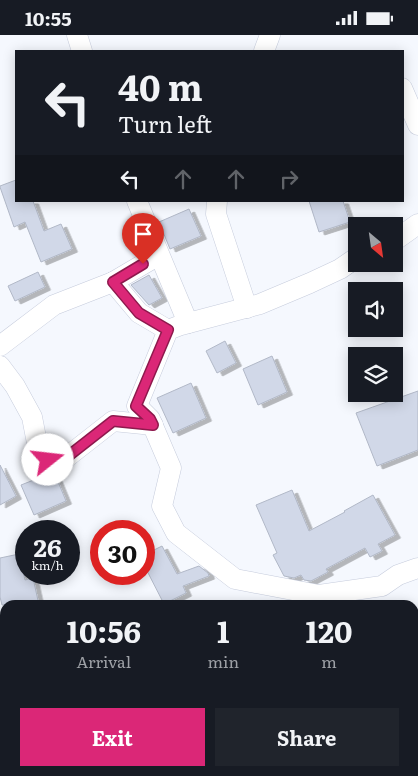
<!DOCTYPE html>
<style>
:root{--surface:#171b24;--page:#20242c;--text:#f1f3f6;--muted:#9ea1a6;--accent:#db2777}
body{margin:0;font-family:Literata,serif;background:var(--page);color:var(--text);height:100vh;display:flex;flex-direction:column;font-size:19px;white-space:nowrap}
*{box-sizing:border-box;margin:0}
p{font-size:16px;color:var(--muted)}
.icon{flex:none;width:28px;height:28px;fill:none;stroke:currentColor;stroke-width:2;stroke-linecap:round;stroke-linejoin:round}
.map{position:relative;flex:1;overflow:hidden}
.sheet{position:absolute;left:0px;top:565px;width:419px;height:176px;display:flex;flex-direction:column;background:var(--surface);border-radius:15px 15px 0 0;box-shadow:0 2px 12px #0003}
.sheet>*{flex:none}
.hud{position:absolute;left:15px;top:15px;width:389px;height:152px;border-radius:0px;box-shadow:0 2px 12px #0003;background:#171b24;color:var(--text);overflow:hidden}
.needle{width:32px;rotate:151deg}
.buttons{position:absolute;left:348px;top:182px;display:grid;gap:10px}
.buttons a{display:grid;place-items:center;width:55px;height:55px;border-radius:0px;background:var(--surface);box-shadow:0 2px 12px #0003;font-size:25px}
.speed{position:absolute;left:15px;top:485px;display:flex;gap:10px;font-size:25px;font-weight:700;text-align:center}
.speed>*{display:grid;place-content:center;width:65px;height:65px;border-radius:50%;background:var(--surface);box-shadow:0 2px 12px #0003;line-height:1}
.speed small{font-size:12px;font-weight:400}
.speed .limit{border:8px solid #d22;background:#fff;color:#111}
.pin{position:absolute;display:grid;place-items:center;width:42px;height:42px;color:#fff;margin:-51px -21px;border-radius:50% 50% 50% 0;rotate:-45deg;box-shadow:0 0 5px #0007}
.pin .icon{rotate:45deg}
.me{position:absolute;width:55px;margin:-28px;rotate:74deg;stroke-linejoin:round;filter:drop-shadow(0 0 4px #0008)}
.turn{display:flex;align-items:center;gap:18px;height:105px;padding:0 20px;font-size:22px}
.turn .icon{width:65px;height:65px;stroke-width:2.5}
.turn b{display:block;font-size:35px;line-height:42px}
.lanes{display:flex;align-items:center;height:48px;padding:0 20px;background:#0003;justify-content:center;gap:25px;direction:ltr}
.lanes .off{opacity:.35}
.eta{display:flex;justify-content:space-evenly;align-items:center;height:85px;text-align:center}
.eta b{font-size:30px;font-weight:700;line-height:35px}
.primary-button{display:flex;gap:10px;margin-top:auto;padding:10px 20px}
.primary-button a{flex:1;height:58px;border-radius:0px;background:var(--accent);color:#fff;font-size:20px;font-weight:700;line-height:58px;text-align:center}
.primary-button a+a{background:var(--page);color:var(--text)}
.status{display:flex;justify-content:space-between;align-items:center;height:35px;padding:0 25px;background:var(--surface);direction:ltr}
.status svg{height:14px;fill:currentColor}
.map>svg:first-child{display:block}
.building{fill:#d1d8e8;stroke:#b1b8c7;filter:url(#shadow)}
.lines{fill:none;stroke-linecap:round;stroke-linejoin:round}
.street-casing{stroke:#c6ccdc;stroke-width:21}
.street{stroke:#fff;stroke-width:20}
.route-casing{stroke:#8e194d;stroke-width:12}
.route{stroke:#db2777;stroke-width:9}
</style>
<div class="status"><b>10:55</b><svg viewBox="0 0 49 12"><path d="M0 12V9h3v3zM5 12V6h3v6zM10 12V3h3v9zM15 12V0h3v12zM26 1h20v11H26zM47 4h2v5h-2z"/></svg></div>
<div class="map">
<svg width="418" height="741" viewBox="0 0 418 741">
<defs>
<filter id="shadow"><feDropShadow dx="5.5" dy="3" stdDeviation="0" flood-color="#0004"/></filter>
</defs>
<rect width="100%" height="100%" fill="#f5f8fe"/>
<g class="building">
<polygon points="16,145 16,166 33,166 44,196 61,189 72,214 41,227 25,187 14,192 0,152 0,151"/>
<polygon points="309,166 343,166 350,187 319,197"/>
<polygon points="189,174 201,201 170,214 159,187"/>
<polygon points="38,237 45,252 15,266 8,251"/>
<polygon points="149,240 162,263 149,270 131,250"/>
<polygon points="225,306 236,328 217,338 206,316"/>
<polygon points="272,321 287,357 258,370 243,334"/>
<polygon points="191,348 206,383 173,398 157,363"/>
<polygon points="418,356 418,415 377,431 356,378"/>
<polygon points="0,430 16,461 0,470"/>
<polygon points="54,437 66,466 34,480 21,450"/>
<polygon points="292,455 309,496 345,477 344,476 373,460 395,500 378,509 382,516 370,522 365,513 326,534 328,537 311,546 304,545 301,540 294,543 284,541 273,520 277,518 256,470"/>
<polygon points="162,511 177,539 199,531 208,538 209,541 183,551 186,558 164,569 144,530 144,520"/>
<polygon points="19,519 25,545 33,543 39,570 2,570 0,562 0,523"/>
</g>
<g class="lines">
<defs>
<g id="street">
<polyline points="77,0 82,16"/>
<polyline points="264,16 270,0"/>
<polyline points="402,53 418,90"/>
<polyline points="137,166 188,288"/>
<polyline points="217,166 216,179 247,273"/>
<polyline points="394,206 418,189"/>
<polyline points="356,223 340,234 310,248 260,269 181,290 168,295 137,371 150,384 171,433 162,471 176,498 235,544 319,560 382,551 398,540 418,533"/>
<polyline points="113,247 139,278 168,295"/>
<polyline points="0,311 54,270 113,247 159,220"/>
<polyline points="0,331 15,351 32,382 37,408 48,425 67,422 113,386 153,390"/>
<polyline points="181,736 181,741"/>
</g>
</defs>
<use href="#street" class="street-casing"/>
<use href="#street" class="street"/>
</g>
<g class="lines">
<defs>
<polyline id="route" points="48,425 67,422 113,386 153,390 150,384 136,371 168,295 139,278 113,247 143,229"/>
</defs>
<use href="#route" class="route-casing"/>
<use href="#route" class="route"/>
</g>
</svg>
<div class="buttons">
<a><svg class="needle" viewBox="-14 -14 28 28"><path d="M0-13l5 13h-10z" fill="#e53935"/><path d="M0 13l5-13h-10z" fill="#9ea1a6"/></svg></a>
<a><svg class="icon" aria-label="sound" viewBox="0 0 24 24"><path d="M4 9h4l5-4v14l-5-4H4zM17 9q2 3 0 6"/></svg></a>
<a><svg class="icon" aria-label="layers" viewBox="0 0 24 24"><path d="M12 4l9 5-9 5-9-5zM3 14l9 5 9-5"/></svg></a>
</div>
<div class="speed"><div>26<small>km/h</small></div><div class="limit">30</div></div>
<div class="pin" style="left:143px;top:229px;background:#d93025"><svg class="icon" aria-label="arrive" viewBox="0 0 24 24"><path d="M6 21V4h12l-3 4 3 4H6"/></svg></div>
<svg class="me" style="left:48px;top:425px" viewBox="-20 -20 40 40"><circle r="19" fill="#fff"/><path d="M0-13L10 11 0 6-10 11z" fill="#db2777"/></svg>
<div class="hud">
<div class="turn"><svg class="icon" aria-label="left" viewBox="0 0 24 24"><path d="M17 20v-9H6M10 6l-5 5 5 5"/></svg><div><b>40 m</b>Turn left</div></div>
<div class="lanes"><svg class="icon" aria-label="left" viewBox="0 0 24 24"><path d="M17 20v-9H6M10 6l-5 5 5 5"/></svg><svg class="icon off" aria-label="ahead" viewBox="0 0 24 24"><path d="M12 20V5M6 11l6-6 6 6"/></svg><svg class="icon off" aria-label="ahead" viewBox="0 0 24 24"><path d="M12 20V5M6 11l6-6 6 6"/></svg><svg class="icon off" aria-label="right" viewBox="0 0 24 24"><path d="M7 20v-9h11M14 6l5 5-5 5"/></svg></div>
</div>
<section class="sheet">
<div class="eta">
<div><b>10:56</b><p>Arrival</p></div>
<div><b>1</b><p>min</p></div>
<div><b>120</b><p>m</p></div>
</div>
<div class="primary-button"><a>Exit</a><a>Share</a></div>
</section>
</div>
